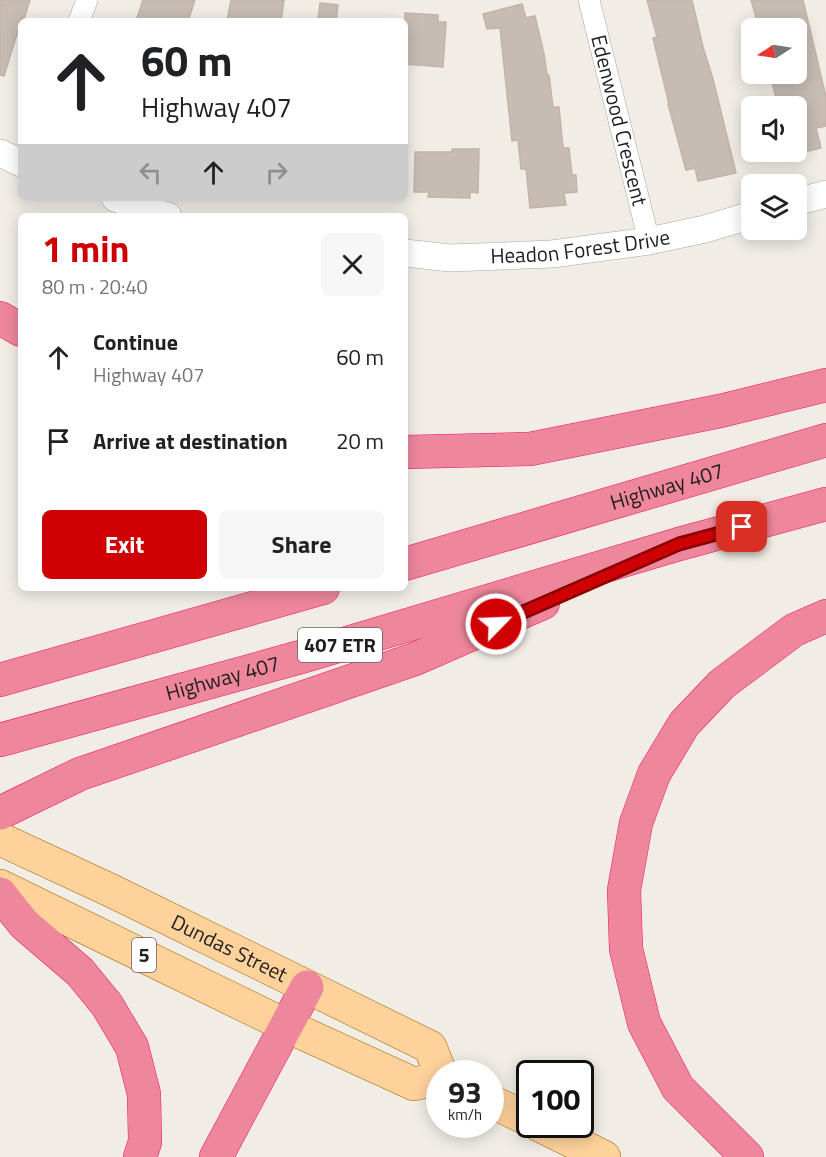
<!DOCTYPE html>
<meta charset="utf-8">
<style>
:root{--surface:#fff;--page:#f6f6f6;--text:#202124;--muted:#757577;--accent:#cf0004}
body{margin:0;font-family:"Titillium Web",sans-serif;background:var(--page);color:var(--text);height:100vh;display:flex;flex-direction:column;font-size:22px;white-space:nowrap}
*{box-sizing:border-box;margin:0}
p{font-size:20px;color:var(--muted)}
.icon{flex:none;width:33px;height:33px;fill:none;stroke:currentColor;stroke-width:2;stroke-linecap:round;stroke-linejoin:round}
.map{position:relative;flex:1;overflow:hidden}
.panel{position:absolute;left:18px;top:213px;width:390px;height:378px;display:flex;flex-direction:column;background:var(--surface);border-radius:9px;box-shadow:0 3px 15px #0003}
.panel>*{flex:none}
.banner{position:absolute;left:18px;top:18px;width:390px;height:183px;border-radius:9px;box-shadow:0 3px 15px #0003;background:#fff;color:var(--text);overflow:hidden}
.needle{width:39px;rotate:258deg}
.buttons{position:absolute;left:741px;top:18px;display:grid;gap:12px}
.buttons a{display:grid;place-items:center;width:66px;height:66px;border-radius:9px;background:var(--surface);box-shadow:0 3px 15px #0003;font-size:30px}
.speed{position:absolute;left:426px;top:1060px;display:flex;gap:12px;font-size:30px;font-weight:700;text-align:center}
.speed>*{display:grid;place-content:center;width:78px;height:78px;border-radius:50%;background:var(--surface);box-shadow:0 3px 15px #0003;line-height:1}
.speed small{font-size:15px;font-weight:400}
.speed .limit{border:3px solid #111;border-radius:9px;background:#fff;color:#111}
.pin{position:absolute;display:grid;place-items:center;width:51px;height:51px;color:#fff;margin:-26px;border-radius:12px;box-shadow:0 3px 9px #0006}
.me{position:absolute;width:66px;margin:-33px;rotate:66deg;stroke-linejoin:round;filter:drop-shadow(0 0 4px #0008)}
.turn{display:flex;align-items:center;gap:21px;height:126px;padding:0 24px;font-size:27px}
.turn .icon{width:78px;height:78px;stroke-width:2.5}
.turn b{display:block;font-size:42px;line-height:51px}
.lanes{display:flex;align-items:center;height:57px;padding:0 24px;background:#0003;justify-content:center;gap:30px;direction:ltr}
.lanes .off{opacity:.35}
.round{display:grid;place-items:center;flex:none;width:63px;height:63px;border-radius:9px;background:var(--page)}
.overview{display:flex;align-items:center;justify-content:space-between;height:102px;padding:0 24px}
h1{font-size:36px;font-weight:700;line-height:45px;color:var(--accent)}
.primary-button{display:flex;gap:12px;margin-top:auto;padding:12px 24px}
.primary-button a{flex:1;height:69px;border-radius:9px;background:var(--accent);color:#fff;font-size:24px;font-weight:700;line-height:69px;text-align:center}
.primary-button a+a{background:var(--page);color:var(--text)}
ul{padding:0;list-style:none}
li{display:flex;align-items:center;gap:18px;height:84px;padding:0 24px}
li div{flex:1}
li b{display:block;font-size:22px}
li em{font-style:normal}
.map>svg:first-child{display:block}
.building{fill:#c6bcb4;stroke:#c4b3a6;stroke-width:1.5}
.lines{fill:none;stroke-linecap:round;stroke-linejoin:round}
.minor-casing{stroke:#a6a6a6;stroke-width:22}
.tertiary-casing{stroke:#a6a6a6;stroke-width:28}
.primary-casing{stroke:#9b6500;stroke-width:34}
.motorway-casing{stroke:#ea1763;stroke-width:34}
.minor{stroke:#fff;stroke-width:21}
.tertiary{stroke:#fff;stroke-width:27}
.primary{stroke:#ffd29c;stroke-width:33}
.motorway{stroke:#ee869c;stroke-width:33}
.route-casing{stroke:#870003;stroke-width:15}
.route{stroke:#cf0004;stroke-width:10}
.labels{text-anchor:middle;stroke-width:6;stroke-linejoin:round;paint-order:stroke}
.shield{fill:#fff;stroke:#626262;stroke-width:1.5}
.shield-label{font-size:20px;font-weight:bold;fill:#1f1f1f}
.street-label{font-size:21px;fill:#1f1f1f;stroke:#fff}
</style>
<div class="map">
<svg width="826" height="1157" viewBox="0 0 826 1157">
<rect width="100%" height="100%" fill="#f1ede5"/>
<g class="building">
<polygon points="0,0 30,0 24,19 22,18 4,76 0,75"/>
<polygon points="143,0 195,0 188,21 136,21"/>
<polygon points="231,0 284,0 281,21 227,21"/>
<polygon points="647,0 692,0 703,47 713,79 736,173 698,181 695,168 686,170 668,104 669,104 653,38 657,37"/>
<polygon points="751,0 803,0 826,97 826,126 816,128 821,148 796,154 796,97 777,102 770,74 796,74 796,28 759,28"/>
<polygon points="320,3 338,5 336,21 318,21"/>
<polygon points="522,4 526,18 535,16 544,54 547,75 549,75 553,107 559,107 563,148 569,148 572,175 576,175 577,192 564,193 566,205 530,208 526,169 521,169 518,140 512,141 500,28 487,29 483,14"/>
<polygon points="405,13 438,15 438,22 446,22 443,67 405,64"/>
<polygon points="452,149 479,149 478,193 470,192 470,198 428,197 429,192 414,192 415,152 452,152"/>
</g>
<g class="lines">
<defs>
<g id="minor">
<path id="s1" d="M589,0L649,241"/>
<polyline points="79,21 87,0"/>
</g>
<g id="tertiary">
<polyline points="0,153 21,163"/>
<polyline points="115,198 157,213 168,216"/>
<polyline points="796,202 826,194"/>
<path id="s2" d="M405,253L450,258L552,254L649,241L705,229L752,215"/>
</g>
<g id="primary">
<path id="s3" d="M0,839L112,891L430,1047L441,1074"/>
<polyline points="0,886 287,1026 414,1084 440,1078"/>
<polyline points="490,1101 530,1120"/>
<polyline points="539,1125 604,1157"/>
</g>
<g id="motorway">
<polyline points="0,318 21,330"/>
<polyline points="405,452 530,449 720,411 826,385"/>
<path id="s4" d="M405,564L826,440"/>
<polyline points="0,680 323,588"/>
<path id="s5" d="M0,740L304,656L679,544L826,504"/>
<polyline points="0,813 80,774 415,659 543,603"/>
<polyline points="0,894 24,924 80,972 107,1005 132,1047 144,1094 145,1142 140,1157"/>
<polyline points="216,1157 307,987"/>
<polyline points="747,1157 678,1088 644,1023 626,949 624,890 636,823 654,774 684,724 722,684 794,630 826,616"/>
</g>
</defs>
<use href="#minor" class="minor-casing"/>
<use href="#tertiary" class="tertiary-casing"/>
<use href="#primary" class="primary-casing"/>
<use href="#motorway" class="motorway-casing"/>
<use href="#minor" class="minor"/>
<use href="#tertiary" class="tertiary"/>
<use href="#primary" class="primary"/>
<use href="#motorway" class="motorway"/>
</g>
<g class="lines">
<defs>
<polyline id="route" points="496,624 679,544 742,527"/>
</defs>
<use href="#route" class="route-casing"/>
<use href="#route" class="route"/>
</g>
<g class="labels">
<g class="shield">
<rect x="298" y="628" width="84" height="34" rx="4.5"/>
<rect x="132" y="938" width="24" height="34" rx="4.5"/>
</g>
<g class="shield-label">
<text x="340" y="652">407 ETR</text>
<text x="144" y="962">5</text>
</g>
<g class="street-label">
<text dy="7" stroke="none"><textPath href="#s1" startOffset="124">Edenwood Crescent</textPath></text>
<text dy="7" stroke="none"><textPath href="#s2" startOffset="176">Headon Forest Drive</textPath></text>
<text dy="7" stroke="none"><textPath href="#s4" startOffset="273">Highway 407</textPath></text>
<text dy="7" stroke="none"><textPath href="#s5" startOffset="231">Highway 407</textPath></text>
<text dy="7" stroke="none"><textPath href="#s3" startOffset="254">Dundas Street</textPath></text>
</g>
</g>
</svg>
<div class="buttons">
<a><svg class="needle" viewBox="-14 -14 28 28"><path d="M0-13l5 13h-10z" fill="#e53935"/><path d="M0 13l5-13h-10z" fill="#757577"/></svg></a>
<a><svg class="icon" aria-label="sound" viewBox="0 0 24 24"><path d="M4 9h4l5-4v14l-5-4H4zM17 9q2 3 0 6"/></svg></a>
<a><svg class="icon" aria-label="layers" viewBox="0 0 24 24"><path d="M12 4l9 5-9 5-9-5zM3 14l9 5 9-5"/></svg></a>
</div>
<div class="speed"><div>93<small>km/h</small></div><div class="limit">100</div></div>
<div class="pin" style="left:742px;top:527px;background:#d93025"><svg class="icon" aria-label="arrive" viewBox="0 0 24 24"><path d="M6 21V4h12l-3 4 3 4H6"/></svg></div>
<svg class="me" style="left:496px;top:624px" viewBox="-20 -20 40 40"><circle r="17" fill="#cf0004" stroke="#fff" stroke-width="3"/><path d="M0-11L8 9 0 5-8 9z" fill="#fff"/></svg>
<div class="banner">
<div class="turn"><svg class="icon" aria-label="ahead" viewBox="0 0 24 24"><path d="M12 20V5M6 11l6-6 6 6"/></svg><div><b>60 m</b>Highway 407</div></div>
<div class="lanes"><svg class="icon off" aria-label="left" viewBox="0 0 24 24"><path d="M17 20v-9H6M10 6l-5 5 5 5"/></svg><svg class="icon" aria-label="ahead" viewBox="0 0 24 24"><path d="M12 20V5M6 11l6-6 6 6"/></svg><svg class="icon off" aria-label="right" viewBox="0 0 24 24"><path d="M7 20v-9h11M14 6l5 5-5 5"/></svg></div>
</div>
<section class="panel">
<div class="overview"><div><h1>1 min</h1><p>80 m · 20:40</p></div><a class="round"><svg class="icon" aria-label="close" viewBox="0 0 24 24"><path d="M6 6l12 12M18 6L6 18"/></svg></a></div>
<ul>
<li><svg class="icon" aria-label="ahead" viewBox="0 0 24 24"><path d="M12 20V5M6 11l6-6 6 6"/></svg><div><b>Continue</b><p>Highway 407</p></div><em>60 m</em></li>
<li><svg class="icon" aria-label="arrive" viewBox="0 0 24 24"><path d="M6 21V4h12l-3 4 3 4H6"/></svg><div><b>Arrive at destination</b></div><em>20 m</em></li>
</ul>
<div class="primary-button"><a>Exit</a><a>Share</a></div>
</section>
</div>
